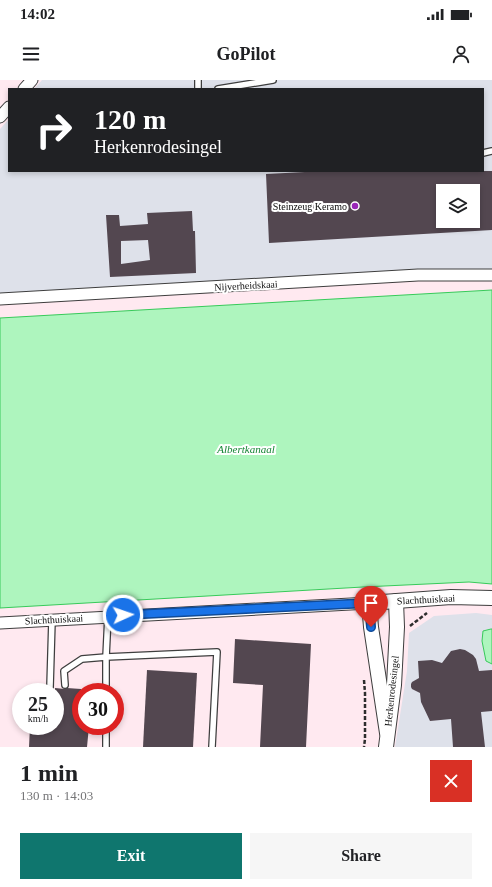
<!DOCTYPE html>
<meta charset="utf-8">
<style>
:root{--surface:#fff;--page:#f6f6f6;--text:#202124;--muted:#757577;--accent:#0f766e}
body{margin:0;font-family:Georgia,serif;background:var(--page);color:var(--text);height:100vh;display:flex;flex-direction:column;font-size:15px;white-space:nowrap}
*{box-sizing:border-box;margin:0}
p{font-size:13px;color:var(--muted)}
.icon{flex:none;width:22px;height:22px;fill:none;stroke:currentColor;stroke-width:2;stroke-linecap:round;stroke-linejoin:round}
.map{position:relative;height:667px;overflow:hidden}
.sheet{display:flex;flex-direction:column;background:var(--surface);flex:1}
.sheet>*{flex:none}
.banner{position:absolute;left:8px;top:8px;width:476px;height:84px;border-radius:0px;box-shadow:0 2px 6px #0003;background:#202124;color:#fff;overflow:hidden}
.fabs{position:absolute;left:436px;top:104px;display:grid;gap:8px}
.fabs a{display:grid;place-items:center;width:44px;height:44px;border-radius:0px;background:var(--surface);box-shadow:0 2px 6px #0003;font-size:20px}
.speed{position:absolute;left:12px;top:603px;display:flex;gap:8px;font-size:20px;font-weight:700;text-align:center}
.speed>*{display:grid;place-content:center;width:52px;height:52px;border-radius:50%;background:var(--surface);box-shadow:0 2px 6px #0003;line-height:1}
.speed small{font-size:10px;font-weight:400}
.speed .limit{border:6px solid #d22;background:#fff;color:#111}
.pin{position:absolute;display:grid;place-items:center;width:34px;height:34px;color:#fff;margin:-41px -17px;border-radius:50% 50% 50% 0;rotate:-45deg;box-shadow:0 0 4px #0007}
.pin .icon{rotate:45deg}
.me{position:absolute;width:44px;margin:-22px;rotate:87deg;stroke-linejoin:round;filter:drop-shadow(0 0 3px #0008)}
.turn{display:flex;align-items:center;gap:14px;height:84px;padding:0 20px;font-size:18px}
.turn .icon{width:52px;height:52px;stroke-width:2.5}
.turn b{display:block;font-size:28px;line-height:34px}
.round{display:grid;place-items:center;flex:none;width:42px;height:42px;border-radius:0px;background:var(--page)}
.summary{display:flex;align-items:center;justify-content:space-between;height:68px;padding:0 20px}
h1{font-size:24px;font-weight:700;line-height:30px}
.primary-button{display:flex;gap:8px;margin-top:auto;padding:8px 20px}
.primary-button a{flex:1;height:46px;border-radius:0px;background:var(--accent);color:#fff;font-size:16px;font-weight:700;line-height:46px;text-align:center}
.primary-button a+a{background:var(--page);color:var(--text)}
.status{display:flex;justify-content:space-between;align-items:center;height:28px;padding:0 20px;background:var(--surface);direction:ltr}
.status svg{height:11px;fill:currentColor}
header{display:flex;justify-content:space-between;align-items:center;height:52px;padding:0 20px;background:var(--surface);font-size:18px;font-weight:700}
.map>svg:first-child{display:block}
.industrial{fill:#dee1ea;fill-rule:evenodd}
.water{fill:#aef5be;stroke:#37ca5a}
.building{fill:#534750;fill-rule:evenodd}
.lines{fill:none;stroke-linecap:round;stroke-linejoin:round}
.service-casing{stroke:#3e3e3e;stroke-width:8}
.minor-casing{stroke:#3e3e3e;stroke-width:13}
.tertiary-casing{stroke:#3e3e3e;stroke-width:16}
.path{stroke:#2d2d2d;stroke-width:2.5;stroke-dasharray:4 2;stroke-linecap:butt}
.service{stroke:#fff;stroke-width:5.5}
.minor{stroke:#fff;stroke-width:11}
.tertiary{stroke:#fff;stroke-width:14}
.route-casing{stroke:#114b97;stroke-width:10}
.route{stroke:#1a73e8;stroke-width:7}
.poi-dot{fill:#9926b7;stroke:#fff;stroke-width:1.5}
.labels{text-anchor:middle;stroke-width:4;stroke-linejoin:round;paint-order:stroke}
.poi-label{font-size:10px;fill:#0b0b0b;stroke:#fff;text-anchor:end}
.street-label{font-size:10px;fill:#0b0b0b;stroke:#fff}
.water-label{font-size:11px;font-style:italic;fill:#168535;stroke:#fff}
</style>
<div class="status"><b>14:02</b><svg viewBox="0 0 49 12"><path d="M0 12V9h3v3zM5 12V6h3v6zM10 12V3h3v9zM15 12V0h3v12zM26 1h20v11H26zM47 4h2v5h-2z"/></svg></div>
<header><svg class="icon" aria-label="menu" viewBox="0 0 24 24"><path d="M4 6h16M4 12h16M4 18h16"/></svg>GoPilot<svg class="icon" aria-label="person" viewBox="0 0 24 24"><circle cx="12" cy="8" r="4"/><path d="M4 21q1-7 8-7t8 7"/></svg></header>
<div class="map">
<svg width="492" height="667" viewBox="0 0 492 667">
<rect width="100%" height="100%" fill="#ffe9f0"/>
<g class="industrial">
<path d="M42,0H492V191L0,224V49L9,39V91H483V9H34ZM443,111H473V141H443Z"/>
<polygon points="476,533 492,535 492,667 395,667 407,591 409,553 434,536"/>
</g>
<g class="water">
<polygon points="492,210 492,504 469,502 363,507 0,528 0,238"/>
<polygon points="491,549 492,549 492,584 486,581 482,561 483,551"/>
</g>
<g class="building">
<path d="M324,91H492V150L269,163L266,94ZM443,111H473V141H443Z"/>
<path d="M192,131L193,151H195L196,193L110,197L106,135H119L120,146L148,144L147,133ZM148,160L150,180L121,184V161Z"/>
<polygon points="235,559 311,564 306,667 260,667 263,605 233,603"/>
<polygon points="460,569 465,570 473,575 476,579 479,591 492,590 492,631 481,632 485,667 453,667 451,639 430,641 421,622 420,613 412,609 411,607 411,604 412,602 419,598 418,581 432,580 442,583 451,571"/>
<polygon points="147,590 197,593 193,667 143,667"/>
<polygon points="55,608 65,609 67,608 81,609 81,646 89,646 87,667 29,667 30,646 55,646"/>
</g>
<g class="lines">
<defs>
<g id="service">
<polyline points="198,0 198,9"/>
<polyline points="218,9 273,0"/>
<polyline points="483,73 492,71"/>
<polyline points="108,536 106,577 217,572 212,667"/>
<polyline points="65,605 64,591 82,579 106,577 106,612"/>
<polyline points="50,607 52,540"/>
<polyline points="106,646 106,667"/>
</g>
<g id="minor">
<polyline points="24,9 32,0"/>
<polyline points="0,37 9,27"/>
<polyline points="0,219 418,195 492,195"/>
<polyline points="0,543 369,523"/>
</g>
<g id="tertiary">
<polyline points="387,653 371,547 369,523 451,517 492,518"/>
<polyline points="386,667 394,605 397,547 396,521"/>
</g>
</defs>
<use href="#service" class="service-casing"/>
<use href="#minor" class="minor-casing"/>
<use href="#tertiary" class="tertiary-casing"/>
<g class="path">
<polyline points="410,546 427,533"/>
<polyline points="364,600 365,613 365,659 364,667"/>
</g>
<use href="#service" class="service"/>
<use href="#minor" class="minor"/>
<use href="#tertiary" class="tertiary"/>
</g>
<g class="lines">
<defs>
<polyline id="route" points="123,535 369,523 371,547"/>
</defs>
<use href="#route" class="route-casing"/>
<use href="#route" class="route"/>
</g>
<circle class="poi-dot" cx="355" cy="126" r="4"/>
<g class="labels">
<g class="poi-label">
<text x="347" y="130">Steinzeug Keramo</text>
</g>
<g class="street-label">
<text transform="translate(246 205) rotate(-3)" y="4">Nijverheidskaai</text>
<text transform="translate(426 519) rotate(-3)" y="4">Slachthuiskaai</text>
<text transform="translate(54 539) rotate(-3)" y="4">Slachthuiskaai</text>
<text transform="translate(391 611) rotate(-84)" y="4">Herkenrodesingel</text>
</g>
<g class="water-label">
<text x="246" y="373">Albertkanaal</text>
</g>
</g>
</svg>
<div class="fabs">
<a><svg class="icon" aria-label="layers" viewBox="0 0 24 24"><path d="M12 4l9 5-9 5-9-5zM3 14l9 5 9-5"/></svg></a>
</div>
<div class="speed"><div>25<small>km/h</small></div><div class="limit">30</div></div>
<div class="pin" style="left:371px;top:547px;background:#d93025"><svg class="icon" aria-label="arrive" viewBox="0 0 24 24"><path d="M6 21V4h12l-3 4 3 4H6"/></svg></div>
<svg class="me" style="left:123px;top:535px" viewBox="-20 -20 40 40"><circle r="17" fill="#1a73e8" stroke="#fff" stroke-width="3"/><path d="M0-11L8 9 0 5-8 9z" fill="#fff"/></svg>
<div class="banner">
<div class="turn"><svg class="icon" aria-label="right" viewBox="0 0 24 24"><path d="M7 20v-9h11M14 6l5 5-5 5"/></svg><div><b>120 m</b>Herkenrodesingel</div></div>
</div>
</div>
<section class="sheet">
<div class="summary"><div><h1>1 min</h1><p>130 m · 14:03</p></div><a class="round" style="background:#d93025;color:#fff"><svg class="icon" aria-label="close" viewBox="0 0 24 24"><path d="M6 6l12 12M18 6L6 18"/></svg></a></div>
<div class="primary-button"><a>Exit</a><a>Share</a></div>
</section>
